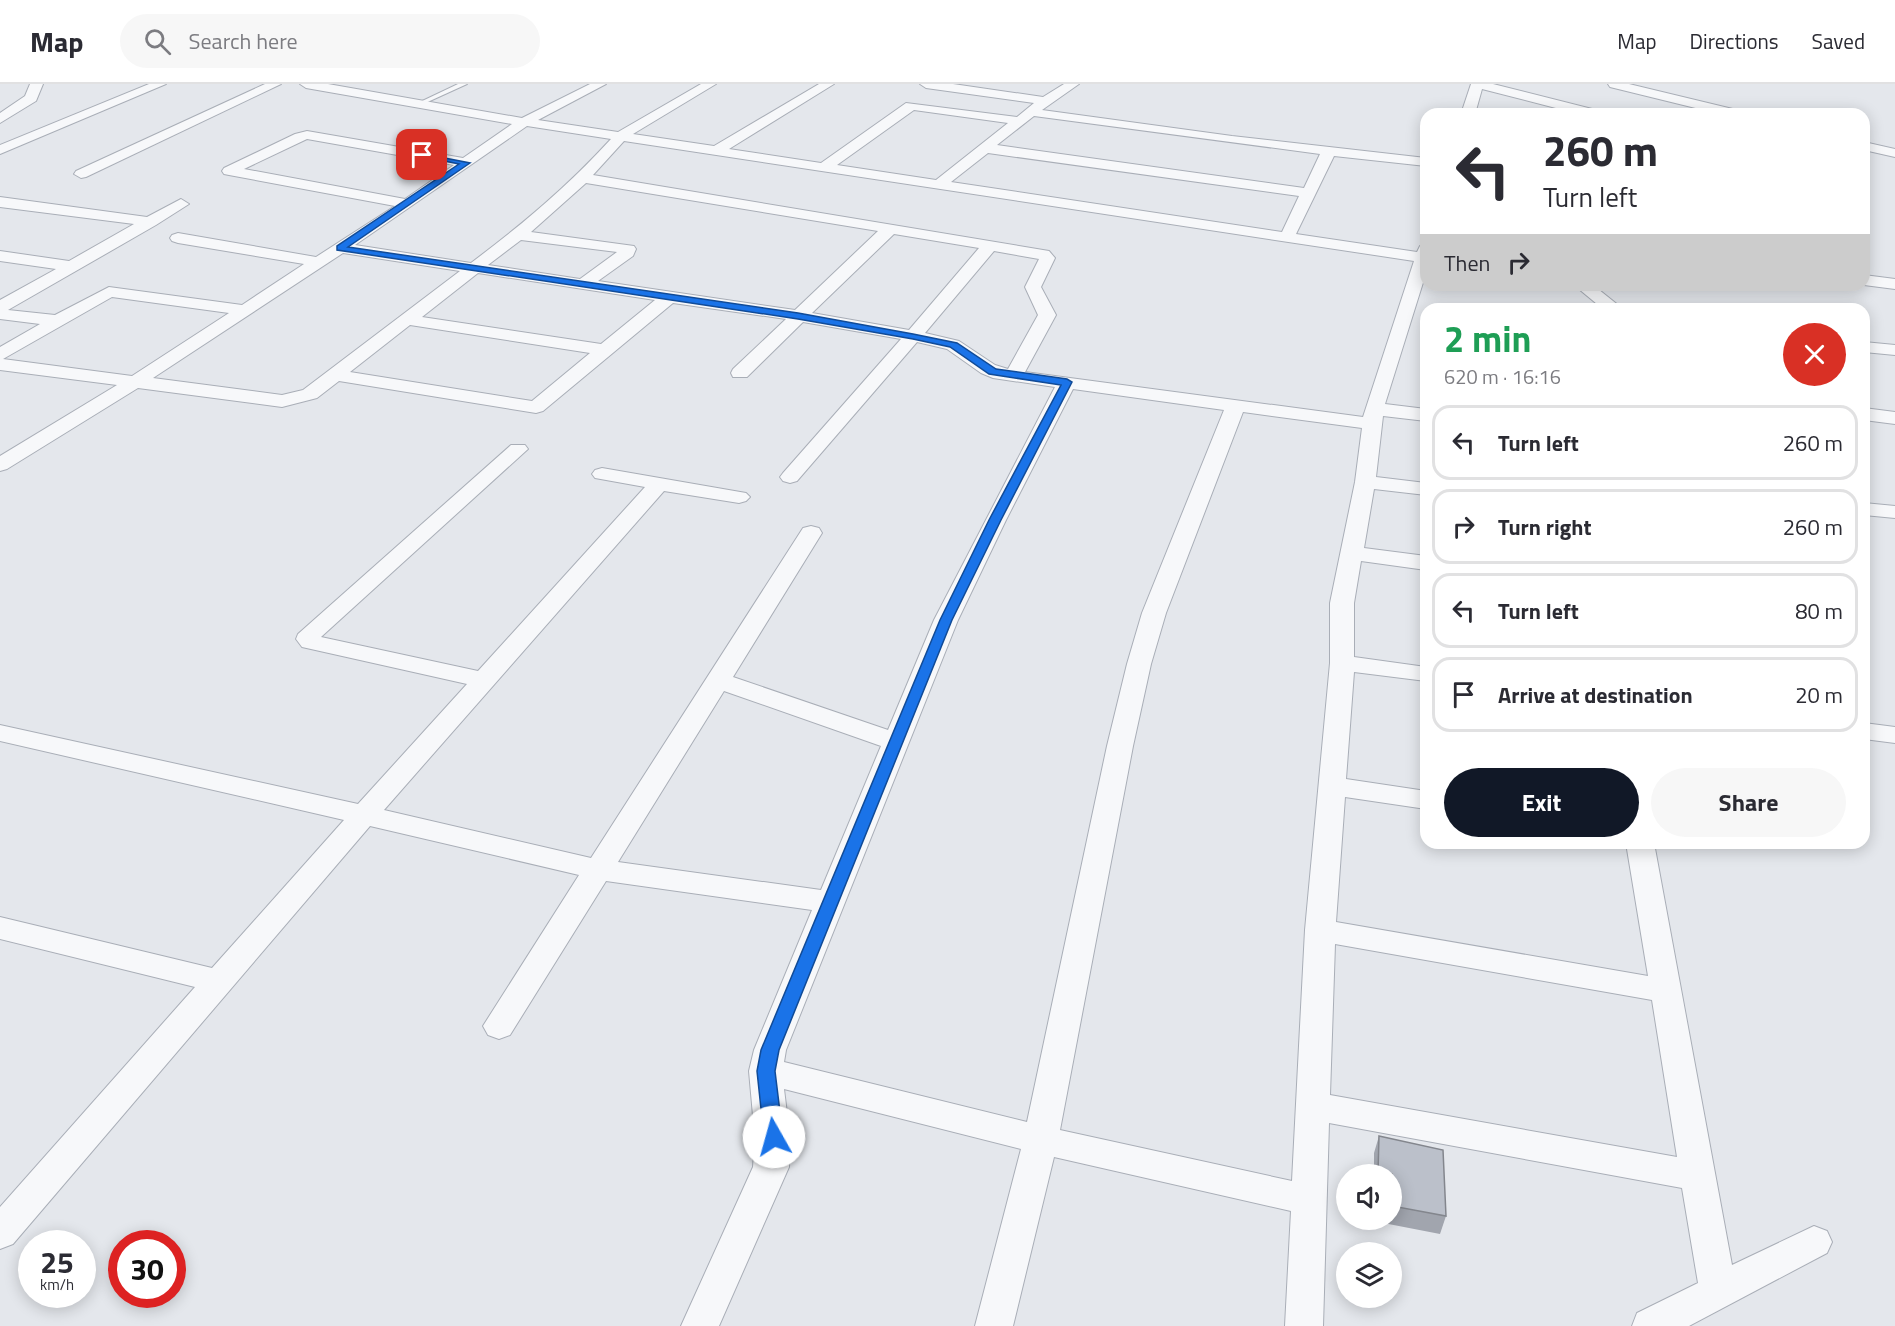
<!DOCTYPE html>
<meta charset="utf-8">
<style>
:root{--surface:#fff;--page:#f7f7f7;--text:#2b2b33;--muted:#7c7c81;--line:#e1e1e2;--accent:#111827}
body{margin:0;font-family:"Titillium Web",sans-serif;background:var(--page);color:var(--text);height:100vh;display:flex;flex-direction:column;font-size:22px;white-space:nowrap}
*{box-sizing:border-box;margin:0}
p{font-size:20px;color:var(--muted)}
.icon{flex:none;width:33px;height:33px;fill:none;stroke:currentColor;stroke-width:2;stroke-linecap:round;stroke-linejoin:round}
.map{position:relative;flex:1;overflow:hidden}
.details{position:absolute;left:1420px;top:219px;width:450px;height:546px;display:flex;flex-direction:column;background:var(--surface);border-radius:18px;box-shadow:0 3px 15px #0003}
.details>*{flex:none}
.guide{position:absolute;left:1420px;top:24px;width:450px;height:183px;border-radius:18px;box-shadow:0 3px 15px #0003;background:#fff;color:var(--text);overflow:hidden}
.tools{position:absolute;left:1336px;top:1080px;display:grid;gap:12px}
.tools a{display:grid;place-items:center;width:66px;height:66px;border-radius:50%;background:var(--surface);box-shadow:0 3px 15px #0003;font-size:30px}
.speed{position:absolute;left:18px;top:1146px;display:flex;gap:12px;font-size:30px;font-weight:700;text-align:center}
.speed>*{display:grid;place-content:center;width:78px;height:78px;border-radius:50%;background:var(--surface);box-shadow:0 3px 15px #0003;line-height:1}
.speed small{font-size:15px;font-weight:400}
.speed .limit{border:9px solid #d22;background:#fff;color:#111}
.pin{position:absolute;display:grid;place-items:center;width:51px;height:51px;color:#fff;margin:-26px;border-radius:12px;box-shadow:0 3px 9px #0006}
.me{position:absolute;width:66px;margin:-33px;rotate:353deg;stroke-linejoin:round;filter:drop-shadow(0 0 4px #0008)}
.turn{display:flex;align-items:center;gap:21px;height:126px;padding:0 24px;font-size:27px}
.turn .icon{width:78px;height:78px;stroke-width:2.5}
.turn b{display:block;font-size:42px;line-height:51px}
.then{display:flex;align-items:center;height:57px;padding:0 24px;background:#0003;gap:12px;font-size:22px}
.round{display:grid;place-items:center;flex:none;width:63px;height:63px;border-radius:32px;background:var(--page)}
.head{display:flex;align-items:center;justify-content:space-between;height:102px;padding:0 24px}
h1{font-size:36px;font-weight:700;line-height:45px;color:#1e9e55}
.primary-button{display:flex;gap:12px;margin-top:auto;padding:12px 24px}
.primary-button a{flex:1;height:69px;border-radius:36px;background:var(--accent);color:#fff;font-size:24px;font-weight:700;line-height:69px;text-align:center}
.primary-button a+a{background:var(--page);color:var(--text)}
ul{padding:0;list-style:none}
li{display:flex;align-items:center;gap:18px;height:75px;margin:0 12px 9px;padding:0 12px;border:3px solid var(--line);border-radius:18px}
li div{flex:1}
li b{display:block;font-size:22px}
li em{font-style:normal}
header{display:flex;align-items:center;gap:36px;box-sizing:border-box;height:84px;padding:0 30px;background:var(--surface);border-bottom:2px solid var(--line)}
header strong{font-size:28px}
nav{display:flex;gap:33px;margin-inline-start:auto;font-size:21px}
.search{width:420px;height:54px;background:var(--page);display:flex;align-items:center;gap:15px;box-sizing:border-box;padding:0 21px;border-radius:33px;color:var(--muted);font-size:22px}
.map>svg:first-child{display:block}
.lines{fill:none;stroke-linecap:round;stroke-linejoin:round}
.service-casing{stroke:#a9aeb7;stroke-width:2}
.minor-casing{stroke:#a9aeb7;stroke-width:2}
.service{fill:#f7f8fa;fill-rule:evenodd}
.minor{fill:#f7f8fa;fill-rule:evenodd}
.wall{fill:#a1a5ae}
.building{fill:#bbc0ca;stroke:#83868d;stroke-width:1.5}
.route{fill:#1a73e8;stroke:#114b97;stroke-width:1.5}
</style>
<header>
<strong>Map</strong>
<div class="search"><svg class="icon" aria-label="search" viewBox="0 0 24 24"><circle cx="10" cy="10" r="6"/><path d="M15 15l6 6"/></svg>Search here</div>
<nav><a>Map</a><a>Directions</a><a>Saved</a></nav>
</header>
<div class="map">
<svg width="1895" height="1242" viewBox="0 0 1895 1242">
<rect width="100%" height="100%" fill="#e4e7ec"/>
<g class="lines">
<defs>
<polygon id="service" points="458,0 467,0 421,21 416,20"/>
<g id="minor">
<polygon points="30,0 43,0 36,17 0,39 0,29 25,12"/>
<polygon points="149,0 166,0 0,70 0,61"/>
<polygon points="265,0 281,0 86,93 81,94 74,90 76,87"/>
<path d="M300,0H328L522,34L590,0H606L538,36L618,48L701,0H716L633,50L714,62L819,0H834L729,65L821,79L906,19L1017,33L1034,19L926,4L920,0H953L1043,13L1064,0H1079L1042,26L1232,52L1426,74V82L1334,72L1296,150L1417,168L1420,162L1426,160V189L1385,320L1426,325V337L1383,332L1376,393L1426,399V411L1374,405L1364,464L1426,472V486L1361,477L1354,519V573L1426,583V597L1354,588L1346,695L1426,707V725L1345,713L1336,838L1648,892L1626,759H1654L1732,1181L1814,1142L1827,1147L1832,1158L1827,1169L1689,1242H1632L1637,1229L1698,1199L1682,1104L1329,1039L1323,1242H1285L1291,1127L1054,1073L1013,1242H975L1021,1065L784,1005L790,1054L789,1083L719,1242H681L753,1083L755,1054L749,987L754,966L812,826L606,797L510,951L499,955L488,951L483,942L579,791L370,742L13,1160L0,1165V1123L195,903L0,855V833L212,884L344,736L0,657V641L358,720L467,600L302,563L296,555L298,550L511,361H525L528,365L321,553L478,587L645,403L595,394L592,390L595,386L602,384L746,409L750,413L746,417L739,419L664,407L384,726L591,774L803,444L811,442L819,444L822,449L733,593L888,646L934,536L1055,303L993,294L981,289L947,265L917,258L797,397L790,399L783,397L780,393L783,389L901,255L803,238L747,293H733L731,289L733,285L786,235L673,219L543,327L536,329L339,297L317,314L282,323L138,304L7,385L0,387V372L117,301L0,286V263L40,240L0,235V216L56,185L0,177V167L69,177L134,140L0,123V113L147,133L181,115L189,120L156,141L8,226L55,231L109,203L242,221L304,180L178,159L172,157L170,154L172,151L178,149L316,173L395,122L229,91L224,90L222,87L224,84L295,50L307,47L463,74L512,40L306,4ZM914,26L1008,39L936,96L837,81ZM1034,32L1320,70L1304,104L997,61ZM527,42L611,55C566,104 524,139 471,179L355,161ZM307,55L454,81L405,115L244,85ZM624,57L1414,177L1363,333L1025,288L1056,231L1041,203L1055,174L1049,167L593,91ZM988,69L1299,112L1282,148L951,98ZM586,99L878,147L795,226L598,197L633,172L636,165L634,162L531,148ZM894,150L979,164L909,246L812,229ZM521,156L617,168L580,195L488,181ZM994,167L1039,175L1025,203L1038,231L1008,285L995,281L959,257L925,249ZM343,169L460,187L303,306L282,311L153,294ZM478,189L655,216L601,260L422,233ZM112,213L229,229L132,292L3,275ZM410,241L590,269L532,317L350,288ZM1073,305L1224,326L1142,529L1127,580L1107,662L1027,1038L784,978L786,966L958,536L1006,436ZM1243,328L1362,344L1355,398L1330,519V579L1305,846L1292,1097L1060,1046L1133,662L1151,580L1166,529ZM724,607L881,662L821,806L618,778ZM1335,860L1652,916L1677,1073L1330,1011Z"/>
<polygon points="1471,0 1493,0 1600,27 1602,30 1579,30 1482,5 1475,30 1461,30"/>
<polygon points="1608,0 1629,0 1741,27 1743,30 1720,30 1610,3"/>
<polygon points="1864,58 1895,65 1895,73 1864,66"/>
<polygon points="1864,191 1895,195 1895,205 1864,201"/>
<polygon points="1574,201 1593,201 1623,225 1603,225"/>
<polygon points="1864,258 1895,261 1895,271 1864,268"/>
<polygon points="1864,324 1895,328 1895,340 1864,336"/>
<polygon points="1864,419 1895,422 1895,434 1864,431"/>
<polygon points="1864,639 1895,643 1895,659 1864,655"/>
</g>
</defs>
<use href="#service" class="service-casing"/>
<use href="#minor" class="minor-casing"/>
<use href="#service" class="service"/>
<use href="#minor" class="minor"/>
</g>
<g class="wall">
<polygon points="1426,436 1426,460 1421,459"/>
<polygon points="1379,1052 1446,1132 1440,1150 1373,1137 1373,1136 1392,1136 1392,1090 1374,1090 1374,1069"/>
</g>
<polygon class="building" points="1379,1052 1443,1066 1446,1132 1392,1122 1392,1090 1378,1090"/>
<polygon class="route" points="419,69 470,79 348,163 798,229 913,250 957,259 996,285 1067,295 1072,298 1001,436 952,536 779,966 775,987 783,1053 780,1058 774,1061 767,1058 764,1053 757,987 761,966 940,536 989,436 1061,301 989,290 950,263 913,255 798,235 337,166 337,162 459,80 419,72"/>
</svg>
<div class="tools">
<a><svg class="icon" aria-label="sound" viewBox="0 0 24 24"><path d="M4 9h4l5-4v14l-5-4H4zM17 9q2 3 0 6"/></svg></a>
<a><svg class="icon" aria-label="layers" viewBox="0 0 24 24"><path d="M12 4l9 5-9 5-9-5zM3 14l9 5 9-5"/></svg></a>
</div>
<div class="speed"><div>25<small>km/h</small></div><div class="limit">30</div></div>
<div class="pin" style="left:422px;top:71px;background:#d93025"><svg class="icon" aria-label="arrive" viewBox="0 0 24 24"><path d="M6 21V4h12l-3 4 3 4H6"/></svg></div>
<svg class="me" style="left:774px;top:1053px" viewBox="-20 -20 40 40"><circle r="19" fill="#fff"/><path d="M0-13L10 11 0 6-10 11z" fill="#1a73e8"/></svg>
<div class="guide">
<div class="turn"><svg class="icon" aria-label="left" viewBox="0 0 24 24"><path d="M17 20v-9H6M10 6l-5 5 5 5"/></svg><div><b>260 m</b>Turn left</div></div>
<div class="then">Then<svg class="icon" aria-label="right" viewBox="0 0 24 24"><path d="M7 20v-9h11M14 6l5 5-5 5"/></svg></div>
</div>
<section class="details">
<div class="head"><div><h1>2 min</h1><p>620 m · 16:16</p></div><a class="round" style="background:#d93025;color:#fff"><svg class="icon" aria-label="close" viewBox="0 0 24 24"><path d="M6 6l12 12M18 6L6 18"/></svg></a></div>
<ul>
<li><svg class="icon" aria-label="left" viewBox="0 0 24 24"><path d="M17 20v-9H6M10 6l-5 5 5 5"/></svg><div><b>Turn left</b></div><em>260 m</em></li>
<li><svg class="icon" aria-label="right" viewBox="0 0 24 24"><path d="M7 20v-9h11M14 6l5 5-5 5"/></svg><div><b>Turn right</b></div><em>260 m</em></li>
<li><svg class="icon" aria-label="left" viewBox="0 0 24 24"><path d="M17 20v-9H6M10 6l-5 5 5 5"/></svg><div><b>Turn left</b></div><em>80 m</em></li>
<li><svg class="icon" aria-label="arrive" viewBox="0 0 24 24"><path d="M6 21V4h12l-3 4 3 4H6"/></svg><div><b>Arrive at destination</b></div><em>20 m</em></li>
</ul>
<div class="primary-button"><a>Exit</a><a>Share</a></div>
</section>
</div>
